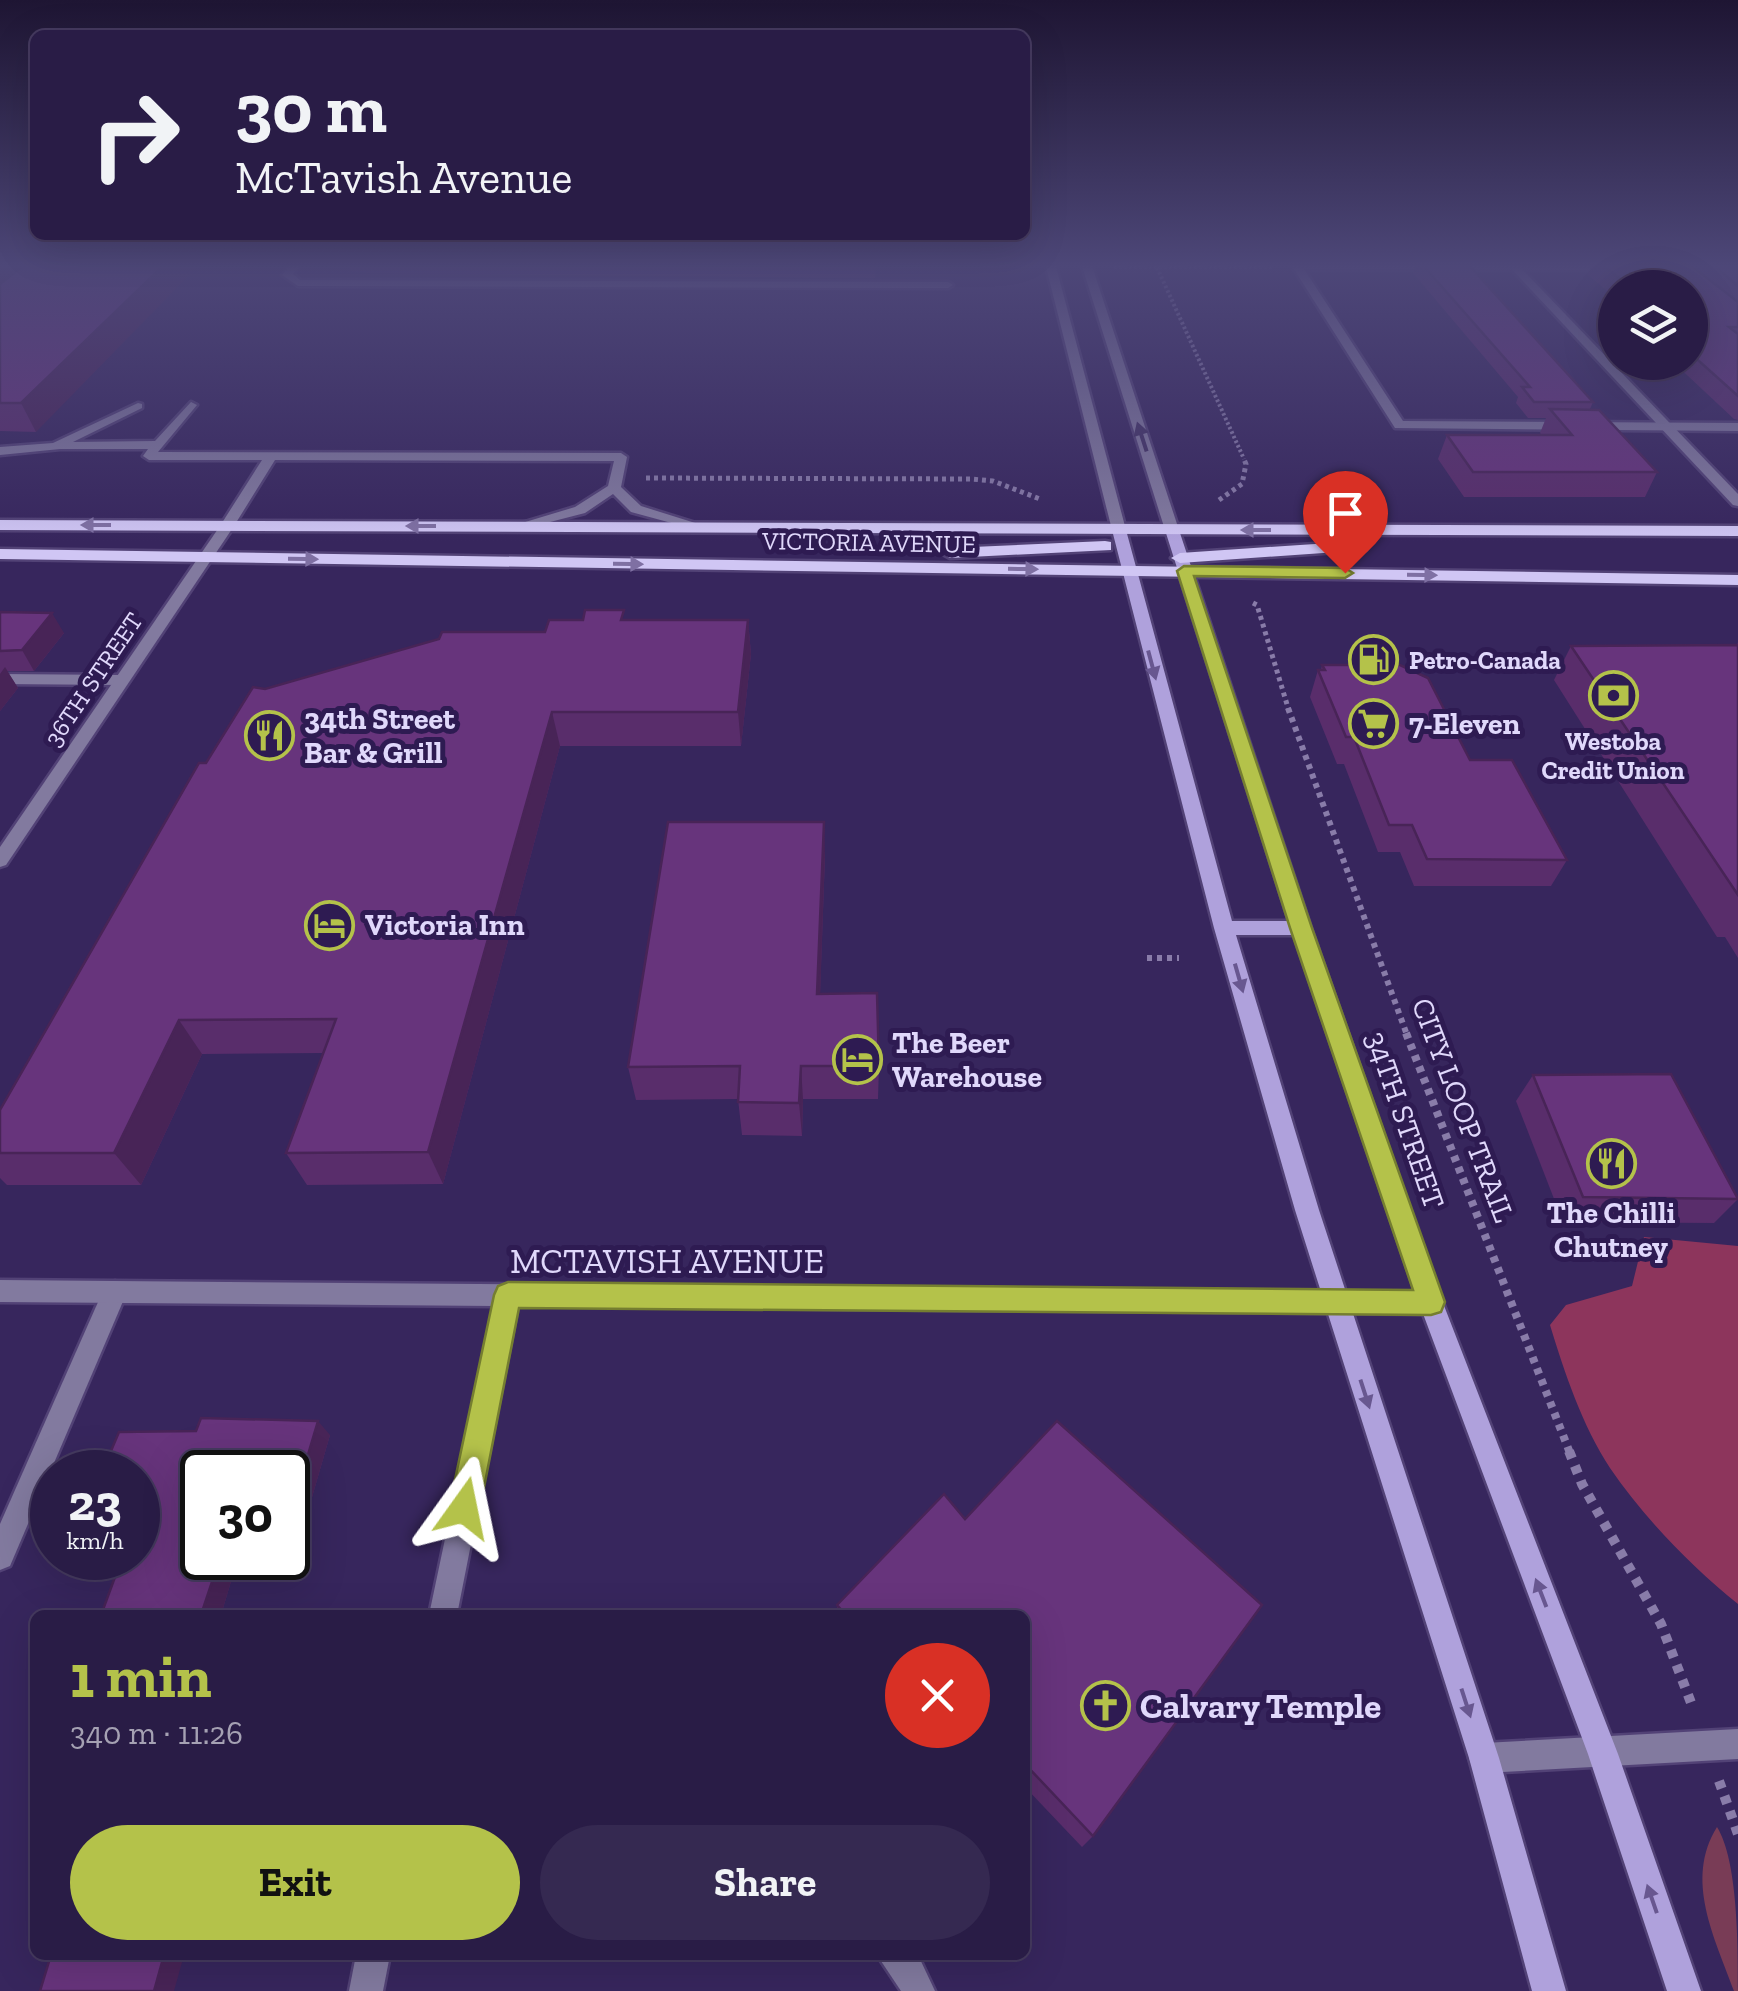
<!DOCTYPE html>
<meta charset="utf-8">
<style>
:root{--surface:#291c46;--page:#352951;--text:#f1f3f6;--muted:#a5a1b3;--line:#453a5f;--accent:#b4c24a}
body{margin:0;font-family:"Zilla Slab",serif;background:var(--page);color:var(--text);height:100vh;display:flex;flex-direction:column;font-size:38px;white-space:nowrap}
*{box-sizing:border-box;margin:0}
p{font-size:32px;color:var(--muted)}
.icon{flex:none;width:55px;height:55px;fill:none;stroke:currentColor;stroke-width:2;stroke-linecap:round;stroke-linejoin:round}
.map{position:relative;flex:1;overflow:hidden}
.drawer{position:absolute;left:30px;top:1610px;width:1000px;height:350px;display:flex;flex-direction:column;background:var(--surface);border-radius:15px;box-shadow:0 10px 40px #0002,0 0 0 2px var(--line)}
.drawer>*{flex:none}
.hud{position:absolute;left:30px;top:30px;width:1000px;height:210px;border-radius:15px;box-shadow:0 10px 40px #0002,0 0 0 2px var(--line);background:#291c46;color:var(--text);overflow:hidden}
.fabs{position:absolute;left:1598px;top:270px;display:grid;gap:20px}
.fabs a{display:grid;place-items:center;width:110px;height:110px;border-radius:50%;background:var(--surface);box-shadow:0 10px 40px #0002,0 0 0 2px var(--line);font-size:50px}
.speed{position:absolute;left:30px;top:1450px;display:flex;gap:20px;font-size:50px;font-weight:700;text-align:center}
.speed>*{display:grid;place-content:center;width:130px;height:130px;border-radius:50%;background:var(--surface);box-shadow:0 10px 40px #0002,0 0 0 2px var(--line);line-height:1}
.speed small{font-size:25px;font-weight:400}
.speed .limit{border:5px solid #111;border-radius:15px;background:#fff;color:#111}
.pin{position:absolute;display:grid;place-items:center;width:85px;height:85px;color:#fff;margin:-102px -42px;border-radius:50% 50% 50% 0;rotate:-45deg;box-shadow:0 0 10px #0007}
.pin .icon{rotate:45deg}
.me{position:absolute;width:110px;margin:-55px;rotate:12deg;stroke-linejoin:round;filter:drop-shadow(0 0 8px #0008)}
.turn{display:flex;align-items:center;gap:35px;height:210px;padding:0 40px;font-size:45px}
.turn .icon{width:130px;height:130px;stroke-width:2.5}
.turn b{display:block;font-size:70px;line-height:85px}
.round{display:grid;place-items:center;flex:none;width:105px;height:105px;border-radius:52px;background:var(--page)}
.headline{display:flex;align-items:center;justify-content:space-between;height:170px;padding:0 40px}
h1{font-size:60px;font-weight:800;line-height:75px;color:var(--accent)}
.action{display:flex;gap:20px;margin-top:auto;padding:20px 40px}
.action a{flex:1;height:115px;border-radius:60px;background:var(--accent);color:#111;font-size:40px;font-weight:800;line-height:115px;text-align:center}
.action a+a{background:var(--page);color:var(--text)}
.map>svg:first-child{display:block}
.green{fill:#793c56}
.forest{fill:#8d355c}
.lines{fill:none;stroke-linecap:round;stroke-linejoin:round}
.service-casing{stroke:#524276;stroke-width:5}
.minor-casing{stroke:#524276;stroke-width:5}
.tertiary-casing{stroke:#524276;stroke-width:5}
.secondary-casing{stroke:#524276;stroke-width:5}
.primary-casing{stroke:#524276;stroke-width:5}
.path-far4{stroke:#897ca9;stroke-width:4;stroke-dasharray:2.5 2.5;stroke-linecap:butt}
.path-far3{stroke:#897ca9;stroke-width:5;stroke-dasharray:4 4;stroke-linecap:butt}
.path-far2{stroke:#897ca9;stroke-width:6;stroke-dasharray:5 5;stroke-linecap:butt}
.path-far1{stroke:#897ca9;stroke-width:8;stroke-dasharray:6 6;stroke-linecap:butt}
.path{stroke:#897ca9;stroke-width:10;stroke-dasharray:8 8;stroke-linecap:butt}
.service{fill:#827a9f;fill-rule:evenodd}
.minor{fill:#827a9f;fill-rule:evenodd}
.tertiary{fill:#827a9f;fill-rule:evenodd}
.secondary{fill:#afa1dc;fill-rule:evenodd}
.primary{fill:#d0c6f4;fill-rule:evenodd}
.wall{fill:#592d6b}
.shaded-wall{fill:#482457}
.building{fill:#67347c;stroke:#482457;stroke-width:2.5}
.oneway{fill:#433365}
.oneway2{fill:#7f70a3}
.oneway3{fill:#685790}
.route{fill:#b4c24a;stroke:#757e30;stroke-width:2.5}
.labels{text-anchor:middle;stroke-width:10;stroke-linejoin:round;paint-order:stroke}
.far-street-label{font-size:25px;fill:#e0d8fb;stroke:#2e1b52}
.far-poi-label{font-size:25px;font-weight:bold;fill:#e0d8fb;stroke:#2e1b52;text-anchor:start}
.poi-label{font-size:30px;font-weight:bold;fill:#e0d8fb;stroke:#2e1b52;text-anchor:start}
.street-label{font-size:30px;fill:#e0d8fb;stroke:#2e1b52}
.near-street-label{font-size:35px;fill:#e0d8fb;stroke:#2e1b52}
.near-poi-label{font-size:35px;font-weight:bold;fill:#e0d8fb;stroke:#2e1b52;text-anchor:start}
</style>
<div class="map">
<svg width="1738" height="1991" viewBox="0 0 1738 1991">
<rect width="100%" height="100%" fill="#37265d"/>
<path class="green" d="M1717,1827C1738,1861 1738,1945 1738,1991H1734C1715,1938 1684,1880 1717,1827Z"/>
<path class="forest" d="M1644,1237L1738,1246V1604C1692,1567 1644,1518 1610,1468C1582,1425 1565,1374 1550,1325L1566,1305L1632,1286Z"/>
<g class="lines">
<defs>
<g id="service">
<polygon points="292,263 302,263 293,274 300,280 948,282 953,285 948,288 298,286 282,275"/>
<polygon points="1290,263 1618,265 1615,270 1304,269 1403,421 1738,423 1738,431 1395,428"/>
<polygon points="191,402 197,405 158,452 621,453 627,457 621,487 641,506 708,527 701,531 631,512 613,494 585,513 519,530 512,526 575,507 608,486 614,461 275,460 234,526 227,530 220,526 262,460 149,460 143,456 148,449 60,449 0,455 0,447 53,443 138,403 142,404 142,408 73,442 155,441"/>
<polygon points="0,674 122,675 130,680 122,685 0,684"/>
<polygon points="115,1281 124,1284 127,1292 10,1566 0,1570 0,1524 106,1284"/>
<polygon points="877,1955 918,1955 935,1991 901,1991"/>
</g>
<g id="minor">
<polygon points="1506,263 1516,263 1738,494 1738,506 1733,505"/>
<polygon points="222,523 234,526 6,865 0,867 0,847"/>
<polygon points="0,1280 1431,1292 1440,1295 1443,1303 1440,1311 1431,1314 518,1306 457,1615 429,1615 494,1306 0,1302"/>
<polygon points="1738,1729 1738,1759 1484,1773 1473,1769 1469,1758 1473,1747 1484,1743"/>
<polygon points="356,1955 390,1955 383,1991 349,1991"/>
</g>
<g id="tertiary">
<polygon points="1045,263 1055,263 1126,530 1124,533 1112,530"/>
<polygon points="1081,263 1091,263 1179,530 1177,533 1165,530"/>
</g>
<polygon id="secondary" points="1172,526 1179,530 1311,928 1443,1303 1618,1754 1701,1991 1667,1991 1588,1754 1419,1303 1294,935 1236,935 1319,1210 1499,1758 1566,1991 1532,1991 1469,1758 1295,1210 1214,928 1112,530 1119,526 1126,530 1232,921 1289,921 1165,530"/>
<g id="primary">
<polygon points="0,520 1738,526 1738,536 0,530"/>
<polygon points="1105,541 1111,542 1111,550 950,558 941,553 950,548"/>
<polygon points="1360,541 1369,546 1366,550 1180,563 1171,558 1180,553"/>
<polygon points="0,549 1738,575 1738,585 0,559"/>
</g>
</defs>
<use href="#service" class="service-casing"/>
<use href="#minor" class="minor-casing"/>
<use href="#tertiary" class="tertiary-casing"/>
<use href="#secondary" class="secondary-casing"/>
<use href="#primary" class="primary-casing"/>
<g class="path-far4">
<polyline points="1155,263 1244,459"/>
<polyline points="1114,267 1272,267"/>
</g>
<g class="path-far3">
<polyline points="646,478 971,479 993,481 1040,499"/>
<polyline points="1219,500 1242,484 1246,464 1243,457"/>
<polyline points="1253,603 1257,605 1289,711"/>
</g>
<g class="path-far2">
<polyline points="1288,708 1407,1035"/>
<polyline points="1147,958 1179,958"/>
</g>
<polyline class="path-far1" points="1406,1033 1570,1453"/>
<g class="path">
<polyline points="1569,1451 1582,1484 1661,1624 1693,1708"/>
<polyline points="1719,1781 1738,1834"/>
</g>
<use href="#service" class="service"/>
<use href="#minor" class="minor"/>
<use href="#tertiary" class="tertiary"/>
<use href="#secondary" class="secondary"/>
<use href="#primary" class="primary"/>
</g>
<g class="wall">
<polygon points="0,263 36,432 0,431"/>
<polygon points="328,263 876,263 875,278 368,273 350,271 349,267 329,267"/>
<polygon points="1416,263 1467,263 1593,402 1590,409 1657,472 1645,497 1464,497 1438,459 1447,435 1542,435 1540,433 1546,418 1528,418 1516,403 1518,397 1413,273"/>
<polygon points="1592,263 1688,263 1698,271 1702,263 1738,263 1738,420 1734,419 1673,362 1690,362 1690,288 1615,288 1615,301 1612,299 1613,296 1587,274"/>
<polygon points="0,612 64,633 34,671 7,671 18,688 0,711"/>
<polygon points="625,620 748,620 751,654 741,746 560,746 443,1184 307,1185 286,1153 324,1053 202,1054 141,1185 7,1185 0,1178 0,1110 206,763 265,689"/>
<polygon points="1738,642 1738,958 1725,937 1717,937 1554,680 1571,646 1737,645"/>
<polygon points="1322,665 1470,760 1567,860 1551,886 1414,886 1400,852 1378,852 1344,764 1337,764 1310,697 1318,670 1321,670"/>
<polygon points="825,856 820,994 879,1066 878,1099 803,1099 802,1136 742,1135 738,1099 636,1100 628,1067"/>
<polygon points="1533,1075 1738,1199 1714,1223 1563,1222 1516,1101"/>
<polygon points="1057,1421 1262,1605 1093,1836 1082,1847 1025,1787 1025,1615 838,1615 837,1605 944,1494 965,1519"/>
<polygon points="196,1431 330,1435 306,1518 288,1517 288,1472 202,1472 238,1558 221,1615 101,1615 138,1558 138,1472"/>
</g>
<g class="shaded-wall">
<polygon points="6,263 48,263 0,305 0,268"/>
<polygon points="166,263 201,263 36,432 21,403"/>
<polygon points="52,613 64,633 34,671 22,650"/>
<polygon points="748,620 751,654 741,746 738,712"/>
<polygon points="5,667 18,688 0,711 0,674"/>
<polygon points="552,712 560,746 443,1184 428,1152"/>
<polygon points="824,822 825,856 819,1028 817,994"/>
<polygon points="179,1020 202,1054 141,1185 114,1153"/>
<polygon points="801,1066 803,1099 802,1136 799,1103"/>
<polygon points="318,1421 330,1435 306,1518 293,1505"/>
<polygon points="220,1558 238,1558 221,1615 201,1615"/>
<polygon points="164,1955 184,1955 174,1991 154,1991"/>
</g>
<g class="building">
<polygon points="27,263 166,263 21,403 0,403 0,284"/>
<polygon points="1421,263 1467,263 1593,402 1534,402 1522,387 1530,387"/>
<polygon points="1600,263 1688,263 1738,302 1738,327 1729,327 1738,334 1738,396 1690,353 1690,288 1626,288 1619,282 1624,282"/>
<polygon points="1711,263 1738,263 1738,286"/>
<polygon points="1550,409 1599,410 1657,472 1473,472 1447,435 1572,435"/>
<polygon points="585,610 624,610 621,620 748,620 738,712 552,712 428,1152 286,1153 336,1019 179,1020 114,1153 0,1153 0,1110 199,763 206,763 253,687 265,689 439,639 442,632 545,632 549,620 583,620"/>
<polygon points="0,612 52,613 22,650 0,651"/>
<polygon points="1738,645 1738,895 1571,646"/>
<polygon points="1322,665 1400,665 1428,678 1470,760 1512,760 1567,860 1427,859 1412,825 1389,825 1354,737 1346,737 1318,670 1325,670"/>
<polygon points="668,822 824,822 817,994 877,993 879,1066 801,1066 799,1103 738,1102 740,1066 628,1067"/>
<polygon points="1671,1074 1738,1199 1583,1197 1533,1075"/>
<polygon points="201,1418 318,1421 293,1505 288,1505 288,1472 202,1472 202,1558 220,1558 201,1615 101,1615 122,1558 138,1558 138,1516 142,1503 138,1503 138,1472 102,1472 119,1432 196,1431"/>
<polygon points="1057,1421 1262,1605 1093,1836 1025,1764 1025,1615 846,1615 837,1605 944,1494 965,1519"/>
<polygon points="51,1955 164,1955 154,1991 40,1991"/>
</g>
<defs><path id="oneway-solid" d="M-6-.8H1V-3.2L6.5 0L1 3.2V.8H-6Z" transform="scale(2.5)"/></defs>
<use class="oneway" href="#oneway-solid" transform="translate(1142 437) rotate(-108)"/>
<g class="oneway2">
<use href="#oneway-solid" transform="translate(96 525) rotate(-180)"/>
<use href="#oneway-solid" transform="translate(421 526) rotate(-180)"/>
<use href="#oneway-solid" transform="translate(1256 530) rotate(-180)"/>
<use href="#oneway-solid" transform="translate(303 559) rotate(1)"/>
<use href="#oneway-solid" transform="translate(628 564) rotate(1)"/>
<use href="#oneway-solid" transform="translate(1023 569) rotate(1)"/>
<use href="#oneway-solid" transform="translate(1422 575) rotate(1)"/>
</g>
<g class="oneway3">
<use href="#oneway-solid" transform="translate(1152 665) rotate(75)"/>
<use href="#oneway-solid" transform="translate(1239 978) rotate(74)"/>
<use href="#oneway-solid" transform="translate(1365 1394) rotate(72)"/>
<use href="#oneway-solid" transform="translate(1541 1593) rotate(-111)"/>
<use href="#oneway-solid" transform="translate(1466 1703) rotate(72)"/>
<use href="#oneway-solid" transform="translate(1652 1899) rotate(-109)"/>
</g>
<linearGradient id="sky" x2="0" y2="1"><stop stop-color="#1e1533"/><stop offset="0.49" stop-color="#4d4778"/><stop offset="1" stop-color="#4d4778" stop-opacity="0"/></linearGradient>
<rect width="1738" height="542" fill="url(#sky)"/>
<polygon class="route" points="1184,566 1345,568 1353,573 1345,578 1194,576 1312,928 1445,1302 1441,1312 1431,1315 519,1308 480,1508 475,1519 464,1524 454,1519 449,1508 494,1295 498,1286 508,1282 1413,1290 1290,928 1177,571"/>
<defs>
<symbol id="fuel-ring" viewBox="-11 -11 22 22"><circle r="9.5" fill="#2e1b52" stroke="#b4c24a" stroke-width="1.5"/><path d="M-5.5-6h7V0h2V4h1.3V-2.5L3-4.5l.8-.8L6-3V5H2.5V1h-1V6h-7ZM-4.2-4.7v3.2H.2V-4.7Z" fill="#b4c24a"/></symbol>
<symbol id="bank-ring" viewBox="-11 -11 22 22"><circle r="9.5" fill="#2e1b52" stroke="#b4c24a" stroke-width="1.5"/><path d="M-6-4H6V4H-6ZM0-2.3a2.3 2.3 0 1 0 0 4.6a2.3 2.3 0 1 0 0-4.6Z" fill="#b4c24a"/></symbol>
<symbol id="supermarket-ring" viewBox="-11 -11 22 22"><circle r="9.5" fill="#2e1b52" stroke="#b4c24a" stroke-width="1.5"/><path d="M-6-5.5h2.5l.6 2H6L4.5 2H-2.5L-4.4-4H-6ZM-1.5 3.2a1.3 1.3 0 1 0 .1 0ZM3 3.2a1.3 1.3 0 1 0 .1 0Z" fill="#b4c24a"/></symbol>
<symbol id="restaurant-ring" viewBox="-11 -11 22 22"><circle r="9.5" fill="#2e1b52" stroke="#b4c24a" stroke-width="1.5"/><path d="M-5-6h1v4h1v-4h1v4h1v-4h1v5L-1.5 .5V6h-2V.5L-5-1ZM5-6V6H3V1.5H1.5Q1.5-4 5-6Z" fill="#b4c24a"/></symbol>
<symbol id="hotel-ring" viewBox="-11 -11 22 22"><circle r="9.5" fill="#2e1b52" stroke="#b4c24a" stroke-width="1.5"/><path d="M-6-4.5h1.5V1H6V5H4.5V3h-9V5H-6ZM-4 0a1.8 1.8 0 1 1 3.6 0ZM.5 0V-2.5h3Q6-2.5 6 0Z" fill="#b4c24a"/></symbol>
<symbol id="church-ring" viewBox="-11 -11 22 22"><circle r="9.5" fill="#2e1b52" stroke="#b4c24a" stroke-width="1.5"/><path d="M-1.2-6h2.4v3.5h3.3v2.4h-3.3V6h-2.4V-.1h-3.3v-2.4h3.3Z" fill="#b4c24a"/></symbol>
</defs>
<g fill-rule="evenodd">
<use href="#fuel-ring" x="1346" y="632" width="55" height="55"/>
<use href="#bank-ring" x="1586" y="668" width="55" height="55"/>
<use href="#supermarket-ring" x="1346" y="696" width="55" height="55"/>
<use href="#restaurant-ring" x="242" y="708" width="55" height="55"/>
<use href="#hotel-ring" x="302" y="898" width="55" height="55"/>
<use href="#hotel-ring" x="830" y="1032" width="55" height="55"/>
<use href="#restaurant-ring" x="1584" y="1136" width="55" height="55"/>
<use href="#church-ring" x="1078" y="1678" width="55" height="55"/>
</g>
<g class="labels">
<g class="far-street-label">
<text transform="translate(869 542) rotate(1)" y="9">VICTORIA AVENUE</text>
<text transform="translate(93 679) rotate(-56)" y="9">36TH STREET</text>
</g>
<g class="far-poi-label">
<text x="1409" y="669">Petro-Canada</text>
<text x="1613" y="750" text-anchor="middle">Westoba<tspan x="1613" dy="29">Credit Union</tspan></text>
</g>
<g class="poi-label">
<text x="304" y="729">34th Street<tspan x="304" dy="34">Bar &amp; Grill</tspan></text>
<text x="1409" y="734">7-Eleven</text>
<text x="365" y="935">Victoria Inn</text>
<text x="892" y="1053">The Beer<tspan x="892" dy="34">Warehouse</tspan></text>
<text x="1611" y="1223" text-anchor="middle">The Chilli<tspan x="1611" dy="34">Chutney</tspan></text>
</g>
<g class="street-label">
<text transform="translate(1463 1110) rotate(69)" y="10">CITY LOOP TRAIL</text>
<text transform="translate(1405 1120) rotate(71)" y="10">34TH STREET</text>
</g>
<g class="near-street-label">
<text x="667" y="1273">MCTAVISH AVENUE</text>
</g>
<g class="near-poi-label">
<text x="1140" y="1718">Calvary Temple</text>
</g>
</g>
</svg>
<div class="fabs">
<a><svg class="icon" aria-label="layers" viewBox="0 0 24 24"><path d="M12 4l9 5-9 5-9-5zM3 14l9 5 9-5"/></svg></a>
</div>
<div class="speed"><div>23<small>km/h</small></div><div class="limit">30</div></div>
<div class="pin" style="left:1345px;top:573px;background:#d93025"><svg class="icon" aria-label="arrive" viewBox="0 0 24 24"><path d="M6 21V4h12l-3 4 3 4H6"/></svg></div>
<svg class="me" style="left:464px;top:1508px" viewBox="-20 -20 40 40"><path d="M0-17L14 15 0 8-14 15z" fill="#b4c24a" stroke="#fff" stroke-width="4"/></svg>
<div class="hud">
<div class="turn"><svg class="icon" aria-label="right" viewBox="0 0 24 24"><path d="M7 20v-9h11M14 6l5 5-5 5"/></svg><div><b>30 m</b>McTavish Avenue</div></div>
</div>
<section class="drawer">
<div class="headline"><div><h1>1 min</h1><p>340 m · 11:26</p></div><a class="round" style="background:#d93025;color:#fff"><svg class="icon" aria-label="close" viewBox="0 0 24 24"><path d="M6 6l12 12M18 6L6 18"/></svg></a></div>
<div class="action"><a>Exit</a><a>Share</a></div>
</section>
</div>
